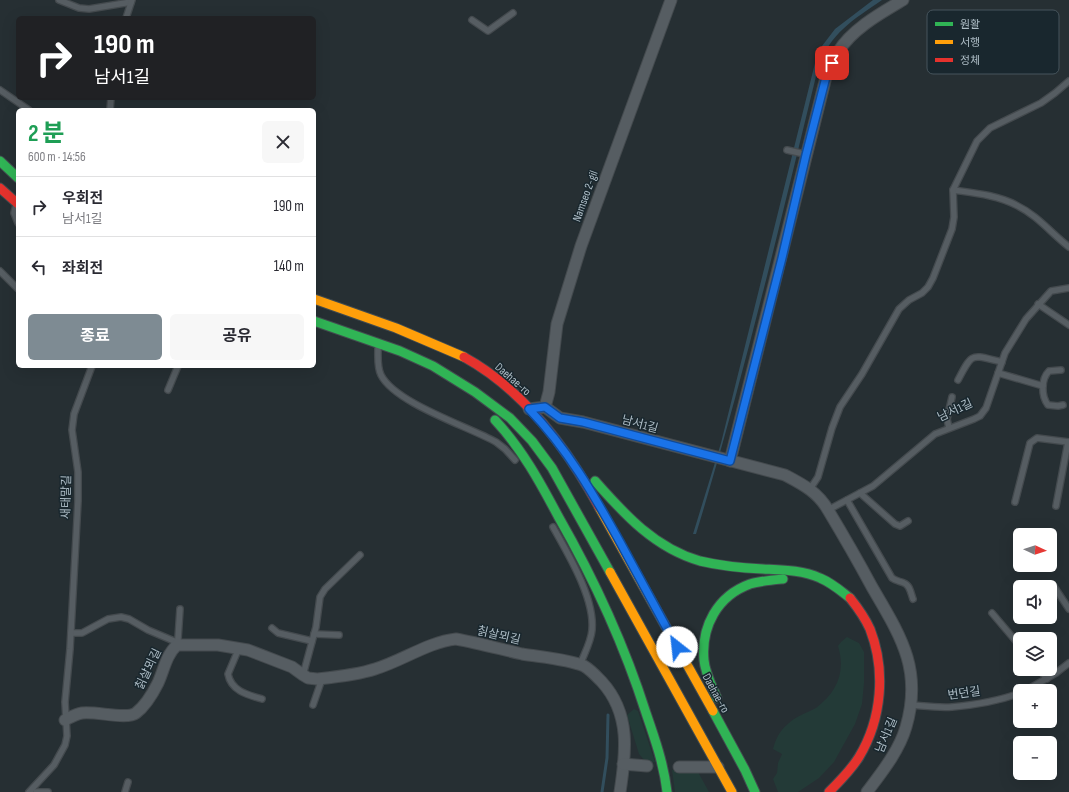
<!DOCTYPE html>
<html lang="ko">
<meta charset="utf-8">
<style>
:root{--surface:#fff;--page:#f7f7f7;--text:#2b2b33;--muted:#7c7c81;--line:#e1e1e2;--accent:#7e8b93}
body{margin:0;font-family:"Sofia Sans Condensed","Noto Sans KR",sans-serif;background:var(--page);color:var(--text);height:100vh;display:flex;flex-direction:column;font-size:15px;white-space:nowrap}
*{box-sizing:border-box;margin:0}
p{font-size:13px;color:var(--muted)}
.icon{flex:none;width:22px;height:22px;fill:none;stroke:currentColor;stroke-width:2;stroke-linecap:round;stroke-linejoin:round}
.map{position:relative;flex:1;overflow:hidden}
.side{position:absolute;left:16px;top:108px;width:300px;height:260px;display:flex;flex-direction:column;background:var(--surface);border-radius:6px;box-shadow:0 4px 16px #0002}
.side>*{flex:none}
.guide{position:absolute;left:16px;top:16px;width:300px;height:84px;border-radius:6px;box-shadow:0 4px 16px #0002;background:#202124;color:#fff;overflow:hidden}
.needle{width:26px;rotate:93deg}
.controls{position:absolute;left:1013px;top:528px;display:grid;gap:8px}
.controls a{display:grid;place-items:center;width:44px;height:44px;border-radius:6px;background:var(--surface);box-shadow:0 4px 16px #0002;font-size:20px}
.pin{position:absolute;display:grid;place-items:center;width:34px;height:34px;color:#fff;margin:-17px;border-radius:8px;box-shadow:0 2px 6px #0006}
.me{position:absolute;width:44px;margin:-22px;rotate:331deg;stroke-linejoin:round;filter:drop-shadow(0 0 3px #0008)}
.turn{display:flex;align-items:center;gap:14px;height:84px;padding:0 12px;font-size:18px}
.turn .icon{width:52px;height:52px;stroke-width:2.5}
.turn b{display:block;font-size:28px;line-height:34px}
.round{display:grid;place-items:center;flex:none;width:42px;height:42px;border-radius:6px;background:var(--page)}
.overview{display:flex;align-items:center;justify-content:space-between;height:68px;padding:0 12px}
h1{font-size:24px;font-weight:700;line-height:30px;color:#1e9e55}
.button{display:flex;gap:8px;margin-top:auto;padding:8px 12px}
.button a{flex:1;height:46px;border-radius:6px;background:var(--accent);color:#fff;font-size:16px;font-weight:700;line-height:46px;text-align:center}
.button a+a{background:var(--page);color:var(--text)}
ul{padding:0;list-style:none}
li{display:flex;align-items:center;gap:12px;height:60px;padding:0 12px;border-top:1px solid var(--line)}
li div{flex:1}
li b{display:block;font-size:15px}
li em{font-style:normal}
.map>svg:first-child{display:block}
.green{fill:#233a37}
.water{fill:#324e5d}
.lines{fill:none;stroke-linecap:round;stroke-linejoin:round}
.stream{stroke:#324e5d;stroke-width:3}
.lane-casing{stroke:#444a4e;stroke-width:8}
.street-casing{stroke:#444a4e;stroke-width:13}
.fast-casing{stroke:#424b4f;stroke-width:11}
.slow-casing{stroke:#424b4f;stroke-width:11}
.jam-casing{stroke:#424b4f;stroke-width:11}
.lane{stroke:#565d62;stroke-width:5.5}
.street{stroke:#565d62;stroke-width:11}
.fast{stroke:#30b455;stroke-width:9}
.slow{stroke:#ff9f0a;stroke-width:9}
.jam{stroke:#e5322d;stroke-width:9}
.route-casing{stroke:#114b97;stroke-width:10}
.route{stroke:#1a73e8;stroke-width:7}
.labels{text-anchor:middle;stroke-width:3;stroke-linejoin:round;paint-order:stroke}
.street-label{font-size:12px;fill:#aebdc6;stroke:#19272e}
.key{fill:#19272e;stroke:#46545c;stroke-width:1}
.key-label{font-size:11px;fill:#aebdc6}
</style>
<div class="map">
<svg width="1069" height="792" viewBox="0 0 1069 792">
<rect width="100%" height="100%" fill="#262f33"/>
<g class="green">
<path d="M847,637L859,643L864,652V683L862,704L855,724L834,762L819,778L798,792H778L773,779L777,773L778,763L782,754L773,749C776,738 780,730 789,723C796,716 807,713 816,708C837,692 846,672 838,646L841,642Z"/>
<polygon points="634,709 638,711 655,762 647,763 639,754 627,715"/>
<polygon points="672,770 698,772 709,792 675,792"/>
</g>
<path class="water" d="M873,0H882C853,20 830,33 818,68C780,224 743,381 696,534H693L721,443L815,63L822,46L835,29Z"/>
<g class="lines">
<polyline class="stream" points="602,792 607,758 608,715"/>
<defs>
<g id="lane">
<polyline points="59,0 79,8 89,9 131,2"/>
<polyline points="126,18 132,0"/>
<polyline points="472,20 488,31 513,13"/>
<polyline points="0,90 29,110"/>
<polyline points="110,110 111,98"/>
<polyline points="787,150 800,153"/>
<path d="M953,190C974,193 997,195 1016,205C1037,215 1051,233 1069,247"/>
<polyline points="16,205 14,213 18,223"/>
<polyline points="0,271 18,289"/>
<polyline points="1038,304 1069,325"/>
<path d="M378,348C378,356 377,367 381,375C395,403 467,426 496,442L505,449L515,460"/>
<path d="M1061,370L1049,371C1041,379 1041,396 1048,405L1058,406L1063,405"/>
<polyline points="998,373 1043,386"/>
<path d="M958,380C973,351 971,355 1002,362"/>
<polyline points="168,390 178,366"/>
<polyline points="949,428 947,419 952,397"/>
<polyline points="810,489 818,477 832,428 840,407 862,374 899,309 909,300 922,293 928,287 933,278 952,229 954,217 953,190 977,141 990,128 1041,103 1055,93 1069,81"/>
<polyline points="860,493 895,524 900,526 908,521"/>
<path d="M847,500L892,578C896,581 899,581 904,583C910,585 911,594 913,599"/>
<polyline points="1015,502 1030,443 1037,438 1069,442"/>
<polyline points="1056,506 1068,442"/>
<polyline points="828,510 873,486 935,434 974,419 980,416 986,408 1005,353 1026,319 1051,291 1069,288"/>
<path d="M553,527C568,554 595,598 592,630C591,642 584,654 580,665"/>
<polyline points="1053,585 1069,609"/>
<polyline points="992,613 1020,646"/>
<polyline points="272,628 278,633 312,641"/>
<polyline points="71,633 82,633 108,619 121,617 129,619 148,630 174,641 177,645"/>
<polyline points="314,634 339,635"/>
<polyline points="177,645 178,639 180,609"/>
<path d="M239,648L228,674C231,691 248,695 262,699"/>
<polyline points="1039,669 1047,679"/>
<polyline points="303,675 316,627 320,597 325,589 360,555"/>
<polyline points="1025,691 1056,673 1069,663"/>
<polyline points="313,705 322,679"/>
<path d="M911,705C924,706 938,708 952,707C974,705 999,701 1020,693"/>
<polyline points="29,792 54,765 65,745 67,736 65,702 70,649 78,501 78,472 72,430 74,414 92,366"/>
<polyline points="36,792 48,792"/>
<polyline points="125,792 128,782"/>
</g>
<g id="street">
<polyline points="545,407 549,392 557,324 581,246 671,0"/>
<path d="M529,409L545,407L560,418L583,422L785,475C802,484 818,492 828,510C843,535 858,561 872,587C900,635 923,669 906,727C899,751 882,772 867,792"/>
<path d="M730,461L826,77C830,68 833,60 838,52C852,29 881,13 903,0"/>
<path d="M65,720C71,717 76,714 82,713C96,711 127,720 136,713C145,706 153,693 158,683C164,670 166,655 177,645H218L248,650L292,667L303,675L308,678L317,679C336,677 357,675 375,669C402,661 428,642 456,639C478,643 500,649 522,654C540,657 568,659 584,666C591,670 597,677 602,682C631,714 626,753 620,792"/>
<polyline points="623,764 647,766"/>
<polyline points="679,767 718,767"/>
</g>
<g id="fast">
<polyline points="0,161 18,178"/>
<polyline points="314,321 400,351 433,366 475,392 510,418 532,441 552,468 610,572"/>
<path d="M495,420C522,449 540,482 558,516C594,579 624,644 646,713C655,739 664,765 667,792"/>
<path d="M595,481C625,515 655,548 700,561C721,566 742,568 763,569C783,570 802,570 820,578C832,583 841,591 850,598"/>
<path d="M717,698C712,686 705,673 704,660C701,627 717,596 750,584C760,581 772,580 783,579"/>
<polyline points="713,711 745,770 755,792"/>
</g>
<g id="slow">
<polyline points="314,299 396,328 464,357"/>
<polyline points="599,507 713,711"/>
<polyline points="610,572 732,792"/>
</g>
<g id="jam">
<polyline points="0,188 18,204"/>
<path d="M464,357C524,390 567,448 599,507"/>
<path d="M829,792C840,781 851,770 859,757C882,719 886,670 870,629C865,618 858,608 850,598"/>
</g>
</defs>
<use href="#lane" class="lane-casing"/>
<use href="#street" class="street-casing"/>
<use href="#fast" class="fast-casing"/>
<use href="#slow" class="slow-casing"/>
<use href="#jam" class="jam-casing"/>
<use href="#lane" class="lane"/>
<use href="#street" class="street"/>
<use href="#fast" class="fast"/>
<use href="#slow" class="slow"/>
<use href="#jam" class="jam"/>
</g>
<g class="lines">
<defs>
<path id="route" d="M677,647C658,612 639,577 620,542C594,495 567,448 529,409L545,407L560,418L583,422L730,461L782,258L806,155L826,77L832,63"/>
</defs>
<use href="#route" class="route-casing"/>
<use href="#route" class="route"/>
</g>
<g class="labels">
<g class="street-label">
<text transform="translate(585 196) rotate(-70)" y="4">Namseo 2-gil</text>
<text transform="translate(513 379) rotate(41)" y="4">Daehae-ro</text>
<text transform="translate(955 410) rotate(-25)" y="4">남서1길</text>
<text transform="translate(640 424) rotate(15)" y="4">남서1길</text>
<text transform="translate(66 497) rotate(-89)" y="4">새태말길</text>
<text transform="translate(499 635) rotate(13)" y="4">칡살뫼길</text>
<text transform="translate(148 669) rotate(-64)" y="4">칡살뫼길</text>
<text transform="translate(716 693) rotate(61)" y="4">Daehae-ro</text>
<text transform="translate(964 693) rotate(-8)" y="4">번던길</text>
<text transform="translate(886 735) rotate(-67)" y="4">남서1길</text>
</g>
</g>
<rect x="927" y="10" width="132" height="64" rx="6" class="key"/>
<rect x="935" y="22" width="18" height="4" fill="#30b455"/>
<rect x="935" y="40" width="18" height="4" fill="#ff9f0a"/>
<rect x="935" y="58" width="18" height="4" fill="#e5322d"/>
<g class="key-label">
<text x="960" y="28">원활</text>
<text x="960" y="46">서행</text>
<text x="960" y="64">정체</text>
</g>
</svg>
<div class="controls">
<a><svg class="needle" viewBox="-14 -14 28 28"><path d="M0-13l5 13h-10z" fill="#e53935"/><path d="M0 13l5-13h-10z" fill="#7c7c81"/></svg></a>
<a><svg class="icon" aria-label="sound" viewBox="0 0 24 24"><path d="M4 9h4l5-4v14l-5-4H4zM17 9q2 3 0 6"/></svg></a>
<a><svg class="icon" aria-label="layers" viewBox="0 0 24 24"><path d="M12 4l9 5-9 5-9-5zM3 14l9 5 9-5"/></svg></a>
<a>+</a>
<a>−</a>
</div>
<div class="pin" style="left:832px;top:63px;background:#d93025"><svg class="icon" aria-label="arrive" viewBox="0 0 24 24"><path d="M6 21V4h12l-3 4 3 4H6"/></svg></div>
<svg class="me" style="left:677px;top:647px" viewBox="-20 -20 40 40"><circle r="19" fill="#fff"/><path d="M0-13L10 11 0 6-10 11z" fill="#1a73e8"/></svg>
<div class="guide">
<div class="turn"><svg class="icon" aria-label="right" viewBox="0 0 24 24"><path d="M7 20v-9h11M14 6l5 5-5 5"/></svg><div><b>190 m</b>남서1길</div></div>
</div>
<section class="side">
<div class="overview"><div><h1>2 분</h1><p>600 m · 14:56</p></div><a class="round"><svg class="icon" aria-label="close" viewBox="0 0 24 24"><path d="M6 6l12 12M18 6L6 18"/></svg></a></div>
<ul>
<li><svg class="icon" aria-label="right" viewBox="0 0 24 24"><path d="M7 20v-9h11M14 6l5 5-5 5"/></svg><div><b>우회전</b><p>남서1길</p></div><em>190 m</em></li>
<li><svg class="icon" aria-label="left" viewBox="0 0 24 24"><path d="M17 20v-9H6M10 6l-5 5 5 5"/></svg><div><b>좌회전</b></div><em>140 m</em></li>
</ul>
<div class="button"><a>종료</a><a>공유</a></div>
</section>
</div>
